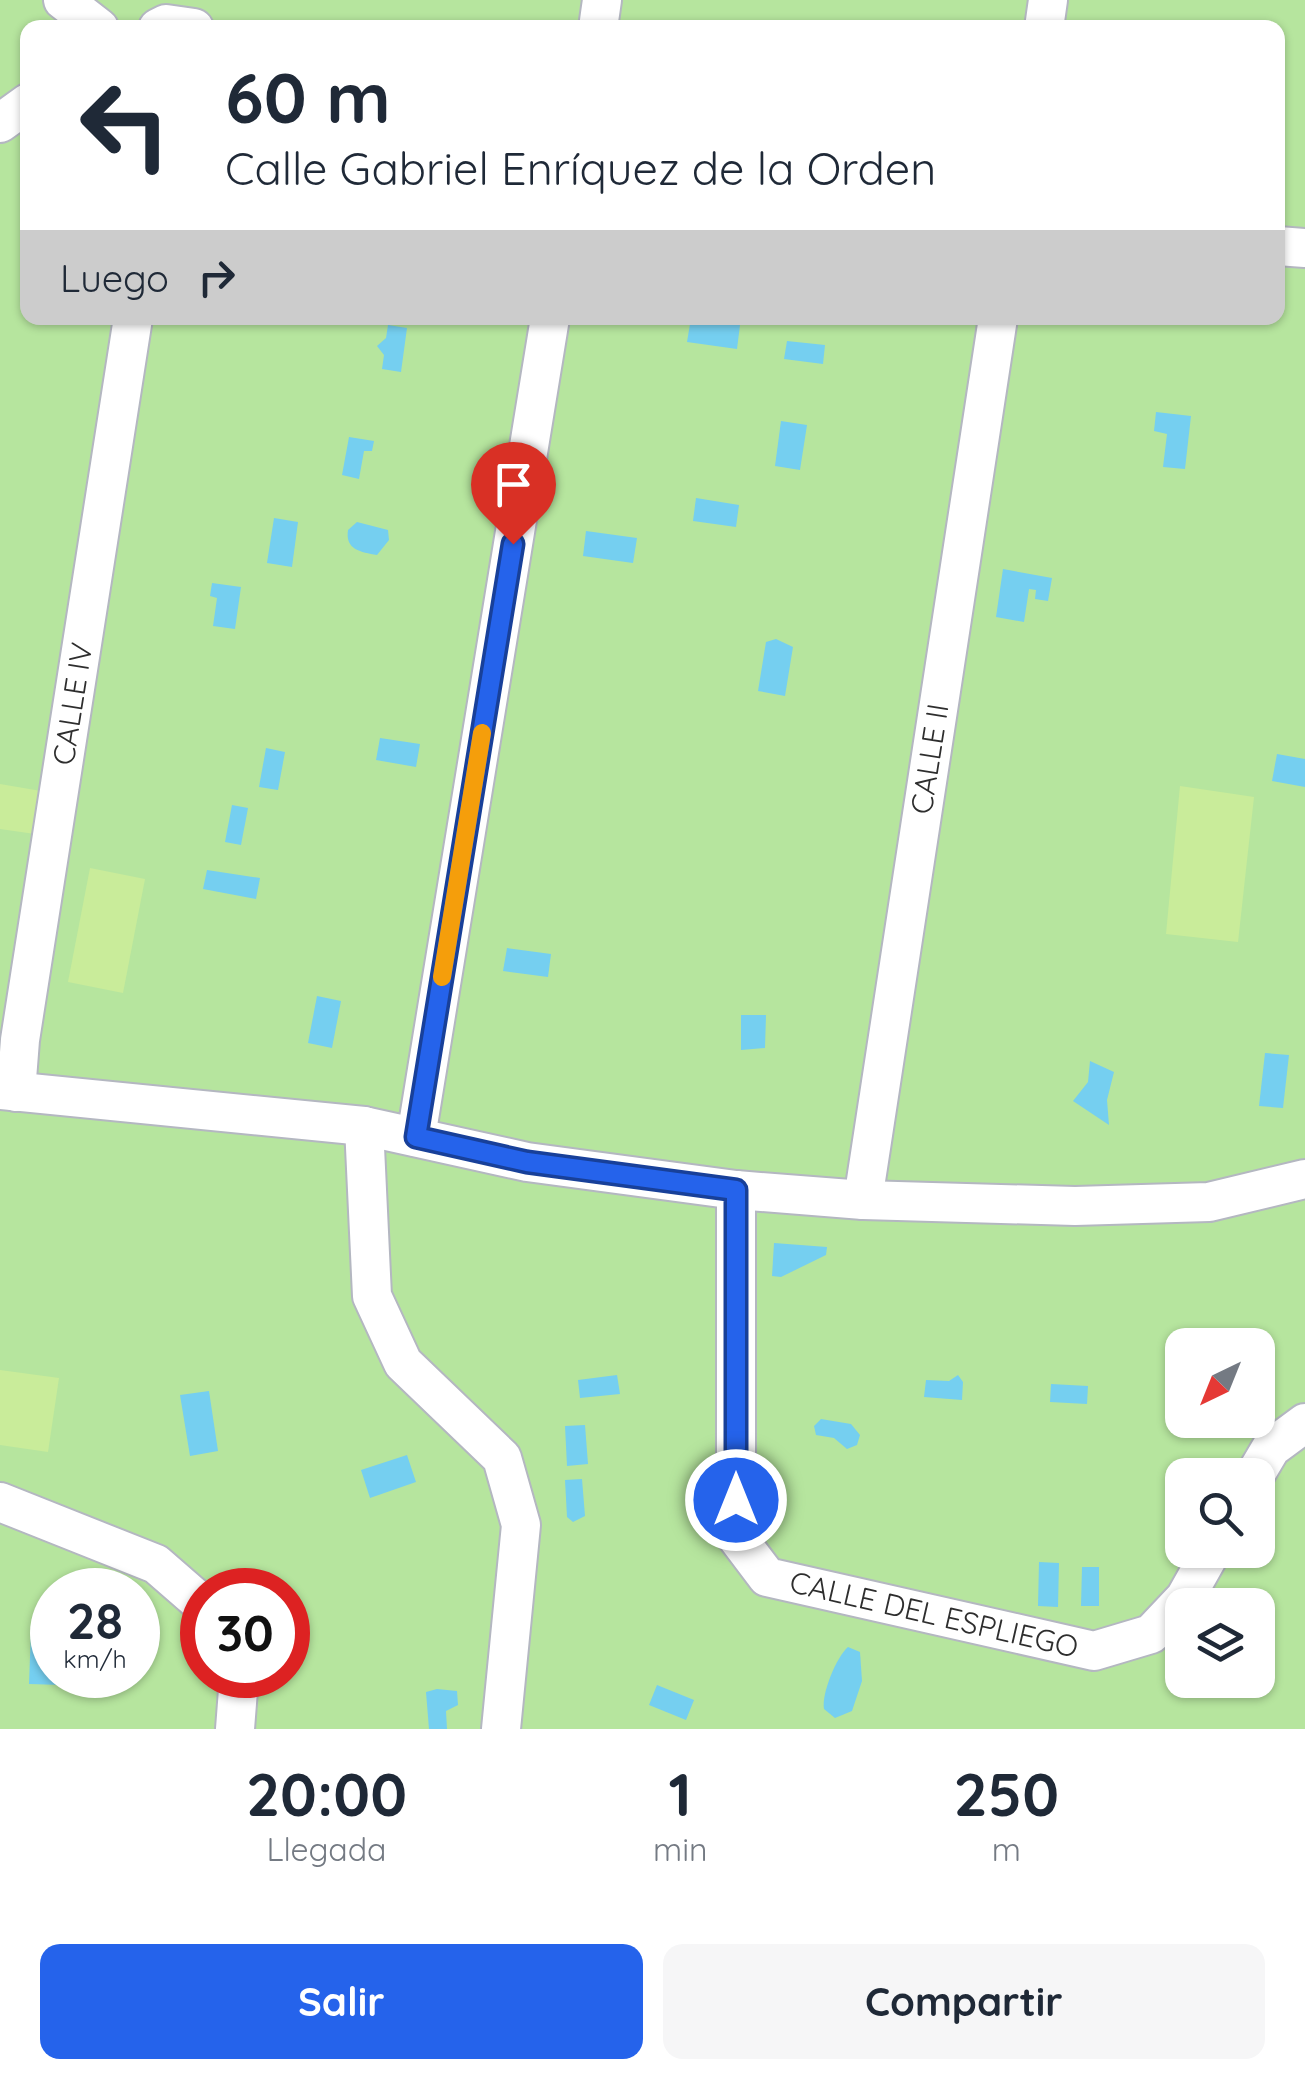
<!DOCTYPE html>
<html lang="es">
<meta charset="utf-8">
<style>
:root{--surface:#fff;--page:#f6f6f7;--text:#1f2937;--muted:#747a83;--accent:#2563eb}
body{margin:0;font-family:Quicksand,sans-serif;background:var(--page);color:var(--text);height:100vh;display:flex;flex-direction:column;font-size:38px;white-space:nowrap}
*{box-sizing:border-box;margin:0}
p{font-size:32px;color:var(--muted)}
.icon{flex:none;width:55px;height:55px;fill:none;stroke:currentColor;stroke-width:2;stroke-linecap:round;stroke-linejoin:round}
.map{position:relative;height:1729px;overflow:hidden}
.drawer{display:flex;flex-direction:column;background:var(--surface);flex:1}
.drawer>*{flex:none}
.top-card{position:absolute;left:20px;top:20px;width:1265px;height:305px;border-radius:20px;box-shadow:0 2px 8px #0004;background:#fff;color:var(--text);overflow:hidden}
.needle{width:65px;rotate:223deg}
.tools{position:absolute;left:1165px;top:1328px;display:grid;gap:20px}
.tools a{display:grid;place-items:center;width:110px;height:110px;border-radius:20px;background:var(--surface);box-shadow:0 2px 8px #0004;font-size:50px}
.speed{position:absolute;left:30px;top:1568px;display:flex;gap:20px;font-size:50px;font-weight:700;text-align:center}
.speed>*{display:grid;place-content:center;width:130px;height:130px;border-radius:50%;background:var(--surface);box-shadow:0 2px 8px #0004;line-height:1}
.speed small{font-size:25px;font-weight:400}
.speed .limit{border:15px solid #d22;background:#fff;color:#111}
.pin{position:absolute;display:grid;place-items:center;width:85px;height:85px;color:#fff;margin:-102px -42px;border-radius:50% 50% 50% 0;rotate:-45deg;box-shadow:0 0 10px #0007}
.pin .icon{rotate:45deg}
.me{position:absolute;width:110px;margin:-55px;rotate:0deg;stroke-linejoin:round;filter:drop-shadow(0 0 8px #0008)}
.turn{display:flex;align-items:center;gap:35px;height:210px;padding:0 40px;font-size:45px}
.turn .icon{width:130px;height:130px;stroke-width:2.5}
.turn b{display:block;font-size:70px;line-height:85px}
.then{display:flex;align-items:center;height:95px;padding:0 40px;background:#0003;gap:20px;font-size:38px}
.eta{display:flex;justify-content:space-evenly;align-items:center;height:170px;text-align:center}
.eta b{font-size:60px;font-weight:700;line-height:70px}
.button{display:flex;gap:20px;margin-top:auto;padding:20px 40px}
.button a{flex:1;height:115px;border-radius:20px;background:var(--accent);color:#fff;font-size:40px;font-weight:700;line-height:115px;text-align:center}
.button a+a{background:var(--page);color:var(--text)}
.map>svg:first-child{display:block}
.green{fill:#b6e59e;fill-rule:evenodd}
.pitch{fill:#c9ec9a}
.water{fill:#75cff0}
.lines{fill:none;stroke-linecap:round;stroke-linejoin:round}
.minor-casing{stroke:#b4b7c1;stroke-width:42}
.minor{stroke:#fff;stroke-width:38}
.route-casing{stroke:#184099;stroke-width:25}
.route{stroke:#2563eb;stroke-width:18}
.slow{stroke:#f59e0b;stroke-width:18}
.labels{text-anchor:middle;stroke-width:8;stroke-linejoin:round;paint-order:stroke}
.street-label{font-size:30px;fill:#2e2e2e;stroke:#fff}
</style>
<div class="map">
<svg width="1305" height="1729" viewBox="0 0 1305 1729">
<rect width="100%" height="100%" fill="#efe9e1"/>
<path class="green" d="M0,0H1305V1729H0ZM28,28H1278V318H28ZM1182,1345H1258V1420H1182ZM1182,1475H1258V1550H1182ZM52,1590H138V1675H52ZM202,1590H288V1675H202ZM1182,1605H1258V1680H1182Z"/>
<g class="pitch">
<polygon points="0,784 41,791 35,834 0,829"/>
<polygon points="1180,786 1254,797 1238,942 1166,934"/>
<polygon points="90,868 145,879 123,993 68,982"/>
<polygon points="0,1370 59,1378 48,1452 0,1445"/>
</g>
<g class="water">
<polygon points="691,318 740,325 737,349 687,342"/>
<polygon points="388,325 407,328 401,372 382,369 384,355 377,346 386,338"/>
<polygon points="787,341 825,345 823,364 784,359"/>
<polygon points="1156,412 1191,416 1185,469 1163,467 1167,434 1154,431"/>
<polygon points="781,421 807,425 800,470 775,466"/>
<polygon points="349,437 374,441 372,451 364,451 359,479 342,475"/>
<polygon points="696,498 739,505 736,527 693,521"/>
<polygon points="274,518 298,522 292,567 267,563"/>
<path d="M357,522L388,530L389,540L377,555C361,552 345,550 348,530Z"/>
<polygon points="586,531 637,538 633,563 583,556"/>
<polygon points="1003,569 1052,578 1048,601 1035,599 1036,590 1029,589 1024,622 996,617"/>
<polygon points="212,583 241,587 235,629 213,626 217,598 210,596"/>
<polygon points="776,639 793,647 785,696 758,691 766,642"/>
<polygon points="380,738 420,744 416,767 376,760"/>
<polygon points="266,748 285,752 278,790 259,787"/>
<polygon points="1277,754 1305,759 1305,787 1272,781"/>
<polygon points="232,805 248,808 241,845 225,842"/>
<polygon points="207,870 260,878 256,899 203,889"/>
<polygon points="507,948 551,954 548,977 503,971"/>
<polygon points="317,996 341,1001 332,1048 308,1043"/>
<polygon points="741,1015 766,1015 765,1048 741,1050"/>
<polygon points="1265,1053 1289,1055 1283,1108 1259,1106"/>
<polygon points="1090,1061 1114,1072 1107,1100 1109,1125 1073,1101 1088,1082"/>
<polygon points="774,1243 827,1247 826,1255 781,1277 772,1276"/>
<polygon points="617,1375 620,1394 580,1398 578,1380"/>
<polygon points="958,1375 963,1382 962,1400 924,1397 926,1380 949,1381"/>
<polygon points="1051,1384 1088,1386 1087,1404 1050,1402"/>
<polygon points="209,1391 218,1451 190,1456 180,1395"/>
<polygon points="821,1419 851,1424 860,1435 857,1445 847,1449 834,1438 816,1435 814,1426"/>
<polygon points="585,1425 588,1464 567,1466 565,1426"/>
<polygon points="407,1455 416,1482 370,1498 361,1470"/>
<polygon points="582,1479 585,1516 573,1522 567,1517 565,1480"/>
<polygon points="1039,1562 1059,1563 1058,1607 1038,1606"/>
<polygon points="1082,1567 1099,1567 1099,1606 1081,1606"/>
<polygon points="31,1630 52,1631 52,1675 62,1675 61,1685 29,1684"/>
<path d="M848,1647L860,1652L862,1681L852,1711L835,1718L824,1709C821,1694 837,1656 848,1647Z"/>
<polygon points="657,1685 694,1700 686,1720 649,1705"/>
<polygon points="437,1689 457,1691 458,1705 446,1711 447,1729 429,1729 426,1692"/>
</g>
<g class="lines">
<defs>
<g id="minor">
<polyline points="63,0 99,28"/>
<polyline points="158,28 166,24 194,28"/>
<polyline points="598,28 602,0"/>
<polyline points="1044,28 1048,0"/>
<polyline points="0,123 28,103"/>
<polyline points="1278,246 1305,248"/>
<polyline points="0,1090 364,1126 527,1162 736,1190 863,1200 1075,1206 1209,1202 1305,1179"/>
<polyline points="16,1092 20,1040 133,318"/>
<polyline points="364,1126 372,1296 403,1363 502,1458 521,1525 501,1729"/>
<polyline points="416,1137 550,318"/>
<polyline points="736,1190 736,1536 767,1577 1094,1651 1151,1634 1185,1598 1212,1550"/>
<polyline points="863,1200 998,318"/>
<polyline points="1255,1475 1271,1448 1305,1423"/>
<polyline points="0,1502 156,1564 202,1604"/>
<polyline points="233,1675 238,1690 235,1729"/>
</g>
</defs>
<use href="#minor" class="minor-casing"/>
<use href="#minor" class="minor"/>
</g>
<g class="lines">
<defs>
<polyline id="route" points="513,544 416,1137 527,1162 736,1190 736,1500"/>
</defs>
<use href="#route" class="route-casing"/>
<use href="#route" class="route"/>
<polyline class="slow" points="442,977 482,733"/>
</g>
<g class="labels">
<g class="street-label">
<text transform="translate(73 704) rotate(-81)" y="10">CALLE IV</text>
<text transform="translate(930 759) rotate(-81)" y="10">CALLE II</text>
<text transform="translate(934 1615) rotate(13)" y="10">CALLE DEL ESPLIEGO</text>
</g>
</g>
</svg>
<div class="tools">
<a><svg class="needle" viewBox="-14 -14 28 28"><path d="M0-13l5 13h-10z" fill="#e53935"/><path d="M0 13l5-13h-10z" fill="#747a83"/></svg></a>
<a><svg class="icon" aria-label="search" viewBox="0 0 24 24"><circle cx="10" cy="10" r="6"/><path d="M15 15l6 6"/></svg></a>
<a><svg class="icon" aria-label="layers" viewBox="0 0 24 24"><path d="M12 4l9 5-9 5-9-5zM3 14l9 5 9-5"/></svg></a>
</div>
<div class="speed"><div>28<small>km/h</small></div><div class="limit">30</div></div>
<div class="pin" style="left:513px;top:544px;background:#d93025"><svg class="icon" aria-label="arrive" viewBox="0 0 24 24"><path d="M6 21V4h12l-3 4 3 4H6"/></svg></div>
<svg class="me" style="left:736px;top:1500px" viewBox="-20 -20 40 40"><circle r="17" fill="#2563eb" stroke="#fff" stroke-width="3"/><path d="M0-11L8 9 0 5-8 9z" fill="#fff"/></svg>
<div class="top-card">
<div class="turn"><svg class="icon" aria-label="left" viewBox="0 0 24 24"><path d="M17 20v-9H6M10 6l-5 5 5 5"/></svg><div><b>60 m</b>Calle Gabriel Enríquez de la Orden</div></div>
<div class="then">Luego<svg class="icon" aria-label="right" viewBox="0 0 24 24"><path d="M7 20v-9h11M14 6l5 5-5 5"/></svg></div>
</div>
</div>
<section class="drawer">
<div class="eta">
<div><b>20:00</b><p>Llegada</p></div>
<div><b>1</b><p>min</p></div>
<div><b>250</b><p>m</p></div>
</div>
<div class="button"><a>Salir</a><a>Compartir</a></div>
</section>
